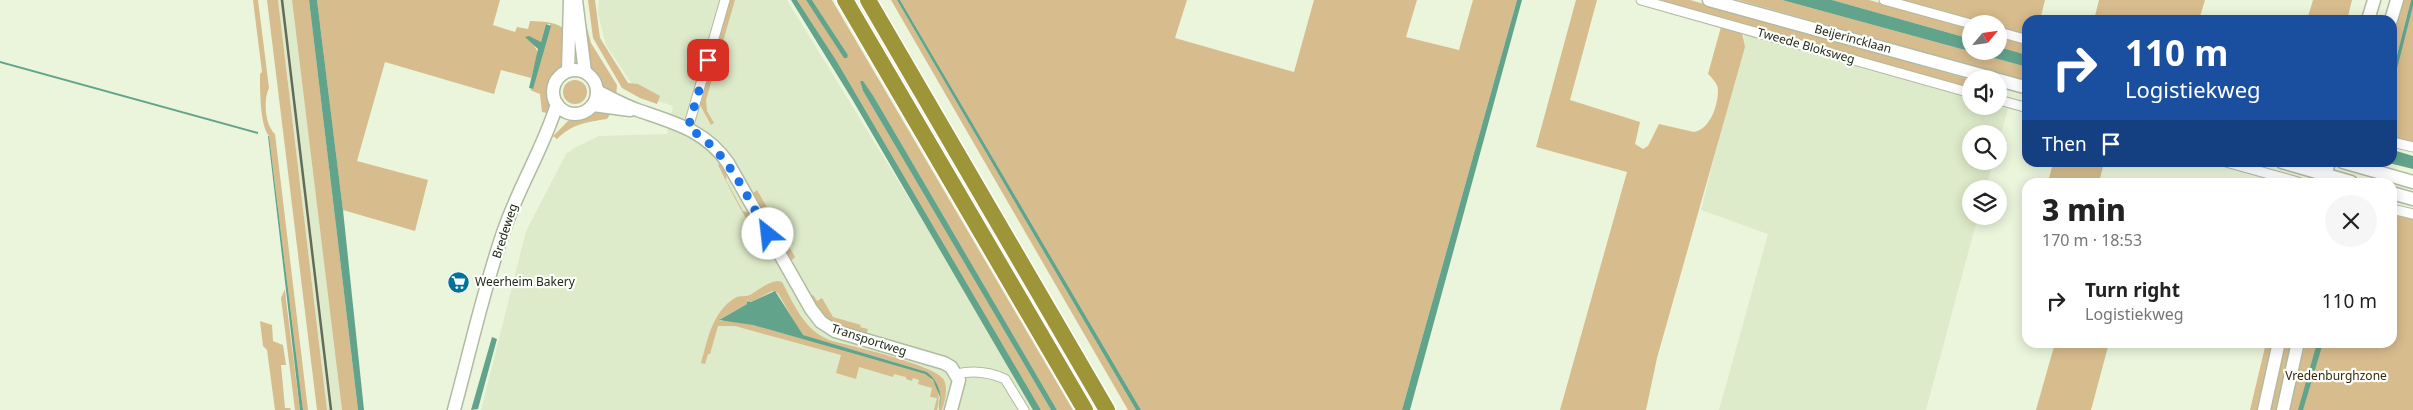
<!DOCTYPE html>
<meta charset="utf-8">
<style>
:root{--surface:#fff;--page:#f6f6f6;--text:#222;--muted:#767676}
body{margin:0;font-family:"Noto Sans",sans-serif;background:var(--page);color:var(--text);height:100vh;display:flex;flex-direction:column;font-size:19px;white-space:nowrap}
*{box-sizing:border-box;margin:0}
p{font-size:16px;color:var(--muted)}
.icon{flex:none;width:28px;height:28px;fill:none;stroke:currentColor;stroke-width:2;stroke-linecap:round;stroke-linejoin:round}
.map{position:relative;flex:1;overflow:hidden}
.side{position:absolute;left:2022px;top:178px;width:375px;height:170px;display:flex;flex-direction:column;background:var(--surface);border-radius:15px;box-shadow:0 2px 12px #0003}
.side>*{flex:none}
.top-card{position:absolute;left:2022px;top:15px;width:375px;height:152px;border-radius:15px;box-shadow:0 2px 12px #0003;background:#1a4fa0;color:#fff;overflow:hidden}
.needle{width:32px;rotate:61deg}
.fabs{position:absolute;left:1962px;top:15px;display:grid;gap:10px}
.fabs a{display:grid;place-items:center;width:45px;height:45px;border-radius:50%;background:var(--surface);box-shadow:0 2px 12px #0003;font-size:25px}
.pin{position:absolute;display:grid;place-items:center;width:42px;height:42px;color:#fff;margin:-21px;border-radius:10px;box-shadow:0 2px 8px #0006}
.me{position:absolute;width:55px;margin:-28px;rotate:331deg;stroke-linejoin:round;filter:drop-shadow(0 0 4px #0008)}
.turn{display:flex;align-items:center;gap:18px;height:105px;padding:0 20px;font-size:22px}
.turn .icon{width:65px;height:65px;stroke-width:2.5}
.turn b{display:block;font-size:35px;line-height:42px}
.then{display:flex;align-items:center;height:48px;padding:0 20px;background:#0003;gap:10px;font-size:19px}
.round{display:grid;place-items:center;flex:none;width:52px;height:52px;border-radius:26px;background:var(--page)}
.summary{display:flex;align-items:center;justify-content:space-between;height:85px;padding:0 20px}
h1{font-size:30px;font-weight:800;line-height:38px}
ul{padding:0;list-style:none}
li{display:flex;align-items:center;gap:15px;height:75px;padding:0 20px}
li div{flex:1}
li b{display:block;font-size:19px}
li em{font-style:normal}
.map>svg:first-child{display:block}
.built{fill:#deebca}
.green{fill:#d7bc8d}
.water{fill:#62a48b}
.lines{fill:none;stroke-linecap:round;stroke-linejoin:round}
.street-casing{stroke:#b1baa2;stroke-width:11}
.secondary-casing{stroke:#b1baa2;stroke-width:15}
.highway-casing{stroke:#fff;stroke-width:19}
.street{stroke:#fff;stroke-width:9}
.secondary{stroke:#fff;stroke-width:12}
.highway{stroke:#9e9438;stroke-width:16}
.rail{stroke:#656b5c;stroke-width:2.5}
.route{stroke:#1a73e8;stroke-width:9;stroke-dasharray:0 16.2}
.labels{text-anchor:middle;stroke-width:4.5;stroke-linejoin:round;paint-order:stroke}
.street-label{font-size:12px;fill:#24281e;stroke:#fdfffa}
.poi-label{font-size:12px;fill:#24281e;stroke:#fdfffa;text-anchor:start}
.park-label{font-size:12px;fill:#362910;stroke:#fdfffa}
</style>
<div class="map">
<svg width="2413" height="410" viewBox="0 0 2413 410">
<rect width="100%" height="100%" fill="#ebf5dc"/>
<g class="built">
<polygon points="278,0 292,0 342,410 327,410"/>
<polygon points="599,0 787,0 1039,410 481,410 526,231 566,154 576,147 599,136 667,134 673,106 649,98 633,86 606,45 598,14"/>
<polygon points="1746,28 1971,98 1971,106 1999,106 2008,109 1999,141 1999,134 1971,134 1971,161 1993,161 1986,189 1971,189 1971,216 1978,216 1926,410 1719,410 1768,234 1701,210"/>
</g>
<g class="green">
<path d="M253,0H258L269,88C263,100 265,125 275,134L308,410H303L269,136C260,126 260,89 260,74L262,72Z"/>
<polygon points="267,0 278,0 327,410 317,410"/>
<polygon points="292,0 309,0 358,410 342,410"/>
<path d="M317,0H500L493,25L515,32L517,27L528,29L530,21C542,22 553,21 563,28L564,64L551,84L552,103L547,113L542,112L540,94L530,90L532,89L550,24H546L541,42L533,44L538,52L531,78L501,70L494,94L385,62L357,161L428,180L415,231L343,210Z"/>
<polygon points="588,0 595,0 600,38 628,83 638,84 660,96 657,104 640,98 622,88 593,38"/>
<polygon points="730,0 735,0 706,100 707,111 714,123 711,125 700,105"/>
<polygon points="797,0 806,0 845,58 848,55 812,0 832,0 1073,410 1057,410 874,97 860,80 863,91 1051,410 1041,410 836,60"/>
<polygon points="891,0 897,0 1136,410 1128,410"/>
<polygon points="900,0 1187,0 1175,38 1294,72 1314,0 1417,0 1406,37 1459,50 1473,0 1517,0 1402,410 1141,410"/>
<path d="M1576,0H1597L1570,100L1640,122L1635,144L1643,149L1648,146L1659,124L1694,132C1710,129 1718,106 1718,90C1718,84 1712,78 1708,74L1721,27L1742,33L1745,47L1657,358L1646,410H1560L1627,172L1536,147Z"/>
<polygon points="1658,0 1690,0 1971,80 1971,88"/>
<polygon points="1738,0 1782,0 2027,67 2027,81"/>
<polygon points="1832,0 1869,0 1971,28 1971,39"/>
<polygon points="1892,0 2045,0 2040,20 2028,20 2027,37 1999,30 1999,24 1977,24"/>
<polygon points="2099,0 2205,0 2199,20 2094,20"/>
<polygon points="2313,0 2352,0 2347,20 2307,20"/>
<polygon points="2399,0 2411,0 2393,71 2393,25"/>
<polygon points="2413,6 2413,149 2393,143 2392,79"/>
<path d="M586,24L591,43L617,85L616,97C587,79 587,56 582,25Z"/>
<polygon points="1999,36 2027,44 2027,55 1999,47"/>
<circle cx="575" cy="92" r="12"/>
<path d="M598,110L612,111L607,119C587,122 572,124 557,139L553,136L568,121Z"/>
<path d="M722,163L727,173L726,180L743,211L750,213L767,243L769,253C749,226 733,196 718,165Z"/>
<polygon points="2053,163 2053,162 2104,163 2099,182 2048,182"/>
<polygon points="757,190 795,257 790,262 752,194"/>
<polygon points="2393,209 2413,214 2413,410 2286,410 2306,343 2392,342"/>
<path d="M778,281L782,282C795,306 804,331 832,341C851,346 936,365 944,380C948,389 945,401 942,410H939C943,394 938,384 927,372L802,335L778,293L772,291L751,302L747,300V304L720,319V321L733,320L753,325L925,374C938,382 941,396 937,410H934L937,398L930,397L932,388L918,384L919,380L913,378L912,381L906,379V377L894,374L893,377L859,367L856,379L836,373L841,355L735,326H718L710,354H708L705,364L701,363C708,339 712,312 735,298C740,295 745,297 750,295C759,290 767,282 778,281Z"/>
<polygon points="285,289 286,300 300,410 295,410 281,298"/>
<path d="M813,295L817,301L822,298L833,317L861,325L860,327L868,329L866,335C838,327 826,321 809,297Z"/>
<polygon points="260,321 272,325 273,341 283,345 286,365 281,365 285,408 290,408 291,410 275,410 267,350 263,346"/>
<polygon points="2055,343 2109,343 2091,410 2036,410"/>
<polygon points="2266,343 2278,343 2261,410 2250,410"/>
<polygon points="2282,343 2294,343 2280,410 2266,410"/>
</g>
<g class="water">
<polygon points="309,0 317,0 343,210 364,410 358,410"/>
<polygon points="791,0 797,0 836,60 1041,410 1033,410 852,99"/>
<polygon points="806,0 812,0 848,55 847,58 844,58"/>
<polygon points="897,0 900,0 1141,410 1136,410"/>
<polygon points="1517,0 1522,0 1410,410 1402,410"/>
<polygon points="1782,0 1832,0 1971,39 1971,51 1999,51 1999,47 2027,55 2027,67"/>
<polygon points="2411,0 2413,0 2413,6 2393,84 2393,71"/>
<polygon points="546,24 551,26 533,89 529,88 538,49 525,37 529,36 541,42"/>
<polygon points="0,61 258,132 258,134 0,63"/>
<polygon points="860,81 863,81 874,97 1057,410 1051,410 863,91"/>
<polygon points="268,136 269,136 303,410 300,410"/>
<polygon points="2393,150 2413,156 2413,169 2389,163 2392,162"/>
<path d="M775,291L803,335L927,372C939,382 943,395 939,410L940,397L933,380L925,374L753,325L719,320L747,304V301L751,302Z"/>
<polygon points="492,337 497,339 478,409 471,410"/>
<polygon points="2317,343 2323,343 2303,410 2298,410"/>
</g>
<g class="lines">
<defs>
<g id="street">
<polyline points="1641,0 1971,93"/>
<polyline points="1884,0 1971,24"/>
<polyline points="1999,32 2028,40"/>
<polyline points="1999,100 2028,108"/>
<polyline points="688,128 725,0"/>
<polyline points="2392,142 2413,147"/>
<polyline points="2226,162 2298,182"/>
<polyline points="2392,209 2413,214"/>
<path d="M957,374C974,370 989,372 1005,379L1024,410"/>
</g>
<g id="secondary">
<polyline points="576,0 585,72"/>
<polyline points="1709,0 1996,79"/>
<polyline points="2368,20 2374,0"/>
<polyline points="2391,20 2397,0"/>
<circle cx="575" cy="92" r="22"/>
<polyline points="568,71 570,0"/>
<polyline points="1999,80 2028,88"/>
<path d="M597,91C611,98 625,106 640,111C675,123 706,131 728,163L811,309L821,322L835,331L944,363L951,367L959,380L951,410"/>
<polyline points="593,105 630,110"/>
<polyline points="2282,162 2351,182"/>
<polyline points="2343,162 2413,182"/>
<polyline points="2323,182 2329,162"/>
<polyline points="2392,193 2413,199"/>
<path d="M454,410C470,351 484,287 504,230C519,186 544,147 557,104"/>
<polyline points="2264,410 2279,342"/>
<polyline points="2283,410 2298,342"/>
</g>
<g id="highway">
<polyline points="845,0 1085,410"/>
<polyline points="868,0 1107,410"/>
</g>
</defs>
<use href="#street" class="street-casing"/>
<use href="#secondary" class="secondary-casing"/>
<use href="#highway" class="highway-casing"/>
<use href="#street" class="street"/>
<use href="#secondary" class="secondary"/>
<use href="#highway" class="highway"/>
<polyline class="rail" points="282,0 331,410"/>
</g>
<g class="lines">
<path class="route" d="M708,60L688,128C728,151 746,195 768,234"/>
</g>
<defs>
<symbol id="supermarket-disc" viewBox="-11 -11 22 22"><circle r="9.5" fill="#00729c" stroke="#fdfffa"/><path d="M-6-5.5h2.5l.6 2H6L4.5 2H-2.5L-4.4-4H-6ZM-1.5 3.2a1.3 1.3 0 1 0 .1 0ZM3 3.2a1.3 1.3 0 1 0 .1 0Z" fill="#fff"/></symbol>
</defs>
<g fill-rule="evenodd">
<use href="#supermarket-disc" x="446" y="270" width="25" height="25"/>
</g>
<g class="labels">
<g class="street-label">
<text transform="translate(1853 39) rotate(15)" y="4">Beijerincklaan</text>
<text transform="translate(1806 46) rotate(16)" y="4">Tweede Bloksweg</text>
<text transform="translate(505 231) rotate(-72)" y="4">Bredeweg</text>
<text transform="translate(869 340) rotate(18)" y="4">Transportweg</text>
</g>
<g class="poi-label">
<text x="475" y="286">Weerheim Bakery</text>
</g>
<g class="park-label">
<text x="2336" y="380">Vredenburghzone</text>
</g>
</g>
</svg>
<div class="fabs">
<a><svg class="needle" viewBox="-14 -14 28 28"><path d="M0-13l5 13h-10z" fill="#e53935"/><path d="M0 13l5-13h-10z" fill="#767676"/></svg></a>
<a><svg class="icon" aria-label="sound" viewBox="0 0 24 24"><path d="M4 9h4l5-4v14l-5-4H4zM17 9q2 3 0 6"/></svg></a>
<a><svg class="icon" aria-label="search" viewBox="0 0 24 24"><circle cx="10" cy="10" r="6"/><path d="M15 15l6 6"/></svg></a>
<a><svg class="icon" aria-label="layers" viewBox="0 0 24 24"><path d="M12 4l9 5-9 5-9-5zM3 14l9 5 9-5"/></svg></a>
</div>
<div class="pin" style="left:708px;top:60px;background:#d93025"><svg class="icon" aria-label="arrive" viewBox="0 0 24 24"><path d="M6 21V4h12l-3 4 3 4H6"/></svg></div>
<svg class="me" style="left:768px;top:234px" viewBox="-20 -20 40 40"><circle r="19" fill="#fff"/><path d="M0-13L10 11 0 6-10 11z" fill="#1a73e8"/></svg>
<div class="top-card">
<div class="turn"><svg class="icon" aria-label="right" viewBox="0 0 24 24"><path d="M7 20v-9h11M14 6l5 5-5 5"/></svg><div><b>110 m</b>Logistiekweg</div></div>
<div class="then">Then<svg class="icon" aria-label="arrive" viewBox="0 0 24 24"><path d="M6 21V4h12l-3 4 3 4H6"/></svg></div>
</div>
<section class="side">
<div class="summary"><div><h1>3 min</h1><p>170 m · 18:53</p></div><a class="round"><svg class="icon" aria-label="close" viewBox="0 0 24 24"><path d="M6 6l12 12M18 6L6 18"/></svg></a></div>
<ul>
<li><svg class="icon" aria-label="right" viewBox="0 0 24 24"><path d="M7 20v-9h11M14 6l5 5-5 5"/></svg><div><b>Turn right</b><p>Logistiekweg</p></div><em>110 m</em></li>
</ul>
</section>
</div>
